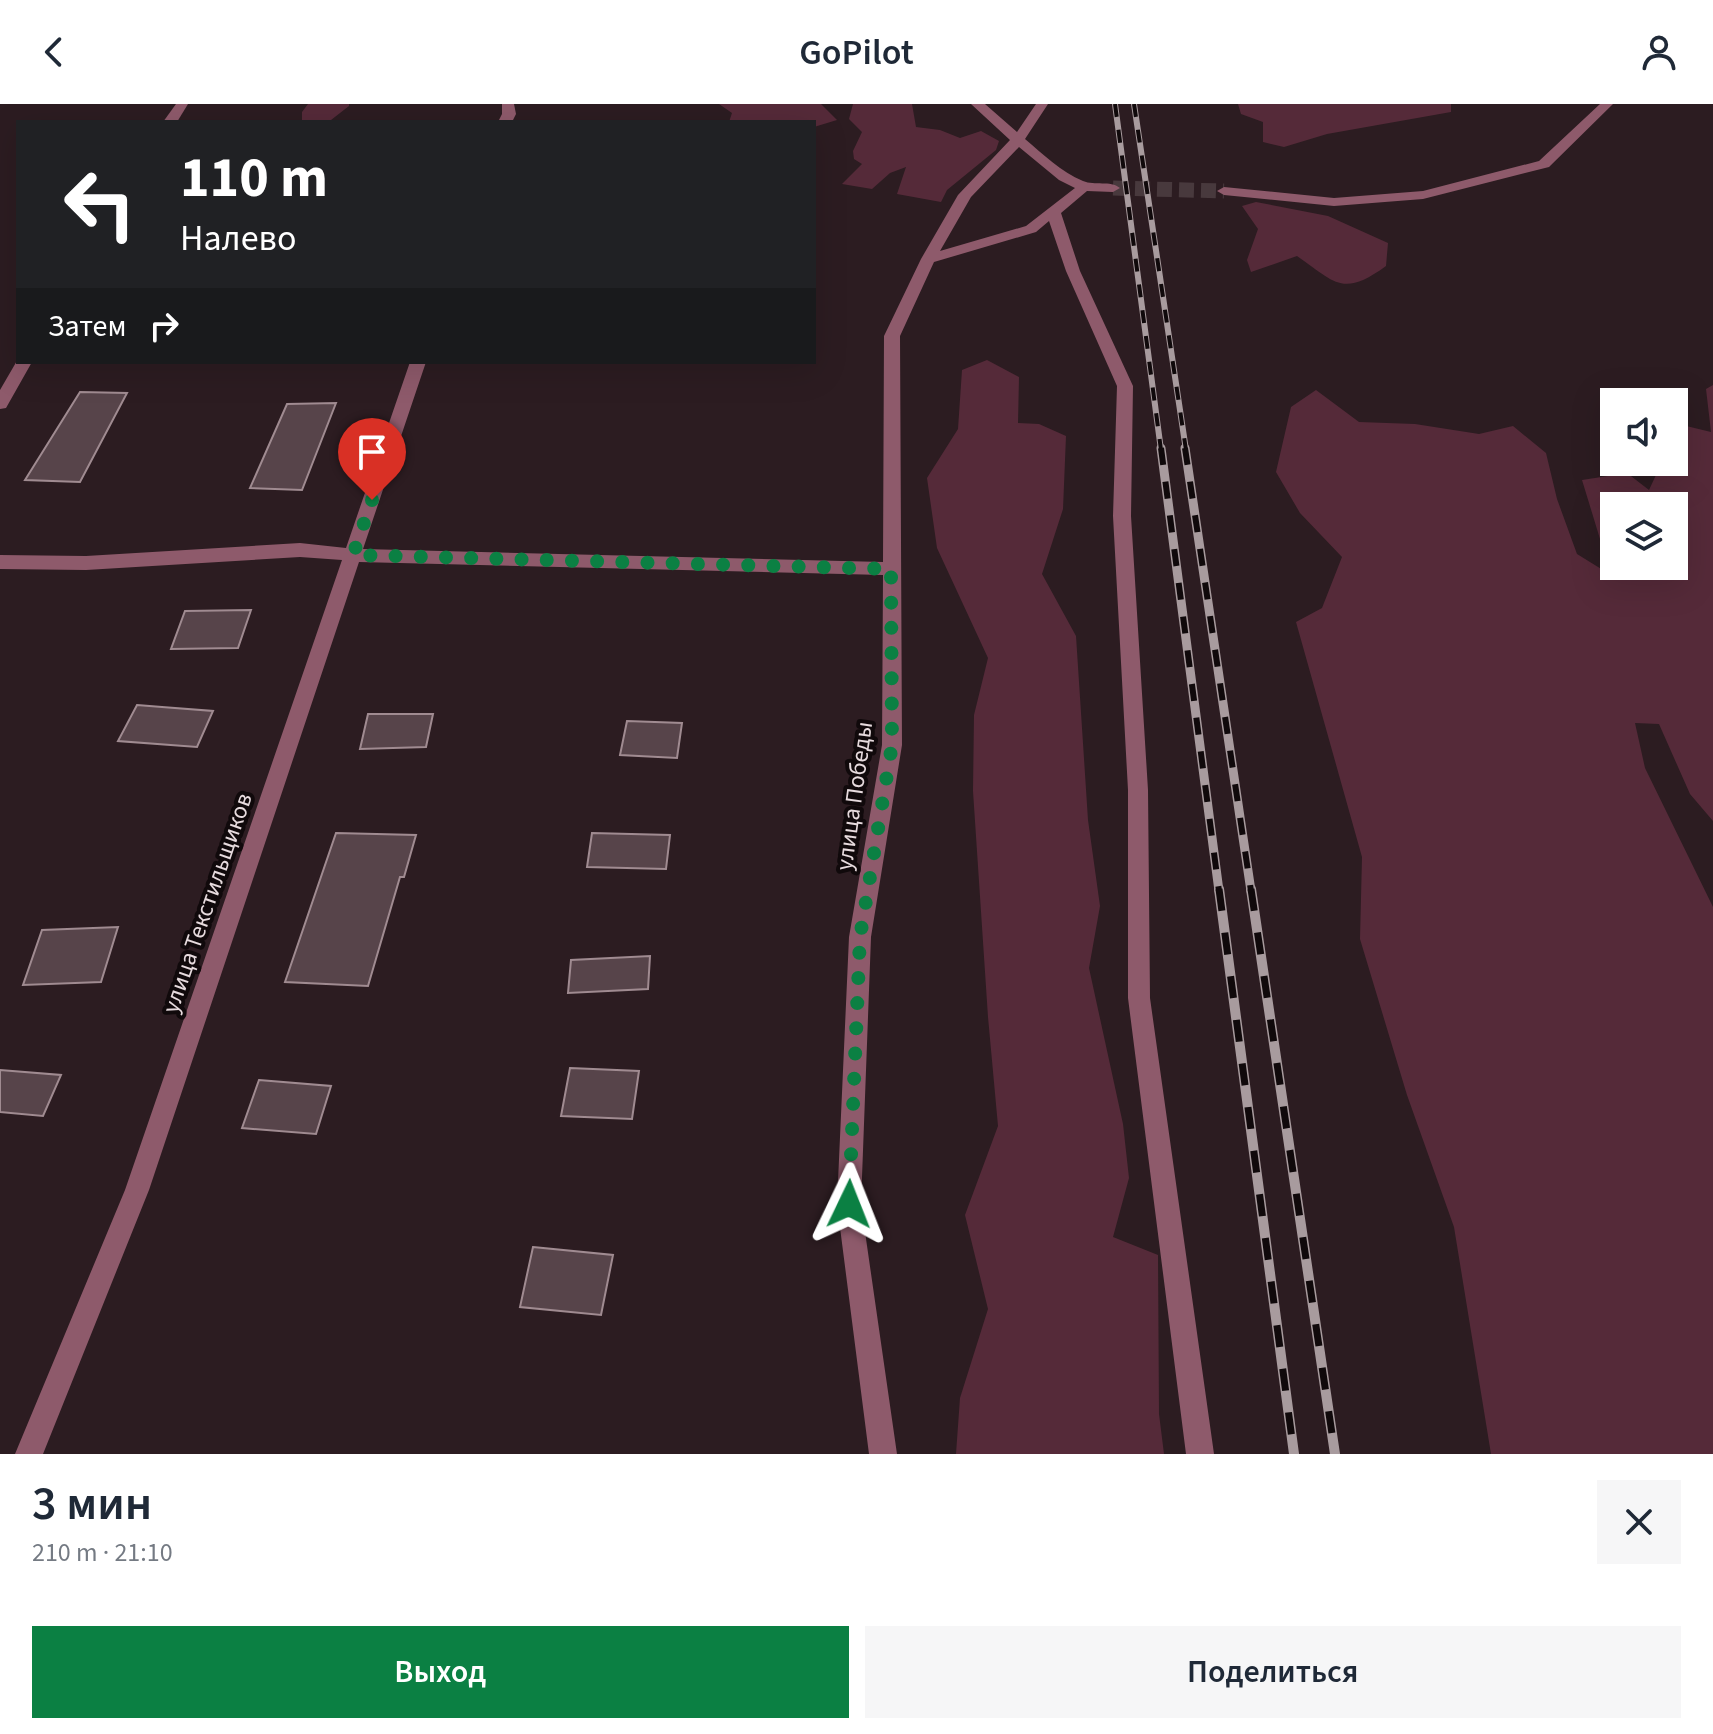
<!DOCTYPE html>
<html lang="ru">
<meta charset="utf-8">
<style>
:root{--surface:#fff;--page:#f6f6f7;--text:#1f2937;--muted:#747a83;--accent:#0b8043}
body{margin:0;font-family:"Source Sans 3",sans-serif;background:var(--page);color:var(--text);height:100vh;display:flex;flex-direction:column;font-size:30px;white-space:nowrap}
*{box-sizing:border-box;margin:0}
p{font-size:26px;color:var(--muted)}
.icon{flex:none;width:44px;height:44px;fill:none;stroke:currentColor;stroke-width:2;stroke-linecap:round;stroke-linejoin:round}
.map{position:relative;height:1350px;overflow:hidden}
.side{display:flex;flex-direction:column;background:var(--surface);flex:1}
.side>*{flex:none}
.hud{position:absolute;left:16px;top:16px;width:800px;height:244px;border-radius:0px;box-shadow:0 8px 32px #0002;background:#202124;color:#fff;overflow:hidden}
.controls{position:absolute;left:1600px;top:284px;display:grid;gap:16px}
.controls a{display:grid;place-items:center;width:88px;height:88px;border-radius:0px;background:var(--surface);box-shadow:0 8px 32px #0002;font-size:40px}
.pin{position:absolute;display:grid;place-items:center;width:68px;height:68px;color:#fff;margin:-82px -34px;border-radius:50% 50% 50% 0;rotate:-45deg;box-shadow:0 0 8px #0007}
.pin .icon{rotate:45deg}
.me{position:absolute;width:88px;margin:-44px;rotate:2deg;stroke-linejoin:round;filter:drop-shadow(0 0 6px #0008)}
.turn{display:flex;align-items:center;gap:28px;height:168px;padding:0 32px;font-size:36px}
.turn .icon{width:104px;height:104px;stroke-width:2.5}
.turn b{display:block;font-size:56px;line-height:68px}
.then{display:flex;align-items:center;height:76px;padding:0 32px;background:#0003;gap:16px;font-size:30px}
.round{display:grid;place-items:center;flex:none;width:84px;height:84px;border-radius:0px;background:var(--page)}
.summary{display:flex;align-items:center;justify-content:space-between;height:136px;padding:0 32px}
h1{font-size:48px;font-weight:600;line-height:60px}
.button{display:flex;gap:16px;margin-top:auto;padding:16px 32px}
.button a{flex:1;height:92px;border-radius:0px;background:var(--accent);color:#fff;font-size:32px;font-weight:600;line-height:92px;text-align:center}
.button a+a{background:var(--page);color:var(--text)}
header{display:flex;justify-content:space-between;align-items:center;height:104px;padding:0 32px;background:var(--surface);font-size:36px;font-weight:600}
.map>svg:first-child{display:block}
.green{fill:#552a39;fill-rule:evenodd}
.building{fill:#57444a;stroke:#a08b91;stroke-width:2}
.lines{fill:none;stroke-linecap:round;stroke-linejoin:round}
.minor-tunnel{stroke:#48393d;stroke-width:15;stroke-dasharray:15 7;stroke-linecap:butt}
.minor{fill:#8e5a6b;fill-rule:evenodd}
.rail-far2-casing{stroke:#a89b9e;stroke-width:6}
.rail-far1-casing{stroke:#a89b9e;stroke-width:9}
.rail-casing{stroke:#a89b9e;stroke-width:10}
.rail-far2{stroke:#10090b;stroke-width:4;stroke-dasharray:13;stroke-linecap:butt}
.rail-far1{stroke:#10090b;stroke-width:6;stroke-dasharray:17;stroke-linecap:butt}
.rail{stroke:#10090b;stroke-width:7;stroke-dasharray:22;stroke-linecap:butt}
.route{stroke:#0b8043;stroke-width:14;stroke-dasharray:0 25.2}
.labels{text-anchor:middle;stroke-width:8;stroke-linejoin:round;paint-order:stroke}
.street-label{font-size:24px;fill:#e7dbde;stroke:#10090b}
</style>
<header><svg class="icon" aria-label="back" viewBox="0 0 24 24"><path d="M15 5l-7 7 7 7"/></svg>GoPilot<svg class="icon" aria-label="person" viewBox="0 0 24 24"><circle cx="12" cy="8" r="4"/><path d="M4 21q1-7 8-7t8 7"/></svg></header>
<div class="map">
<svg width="1713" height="1350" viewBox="0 0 1713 1350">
<rect width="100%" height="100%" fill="#2c1c21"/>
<g class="green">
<polygon points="308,0 349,0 349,2 331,16 302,18 302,8"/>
<polygon points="719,0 821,0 837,16 814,23 814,18 729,18 732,9"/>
<polygon points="853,0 912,0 916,23 940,26 960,34 981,27 999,37 996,46 947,86 941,98 897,90 906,63 890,69 872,85 842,80 862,60 854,55 853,47 862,28 849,15"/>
<polygon points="1238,0 1451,0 1451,8 1327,30 1284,43 1263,38 1263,18 1241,10"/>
<path d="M1256,98L1328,112L1388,139L1386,162C1342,194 1335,178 1297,152L1251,168L1247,156L1258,125L1242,102Z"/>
<polygon points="987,256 1019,273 1018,319 1039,320 1066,332 1063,405 1042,470 1076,532 1088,716 1100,802 1089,864 1123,1020 1129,1074 1113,1133 1158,1151 1159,1310 1164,1350 956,1350 960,1294 988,1205 965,1111 998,1022 988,913 973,687 974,611 988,554 937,444 927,374 958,325 962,266"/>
<path d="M1713,281V717L1690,690L1659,620L1635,619L1645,664L1713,803V1350H1491L1454,1123L1407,991L1360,835L1362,753L1296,518L1322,504L1342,453L1300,409L1276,368L1291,303L1316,286L1359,318L1415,320L1479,330L1513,322L1546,349L1557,395L1577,450L1611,471L1582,376L1627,369L1649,386L1662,358H1674V330L1678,320L1711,328L1706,285ZM1614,402H1674V462H1614Z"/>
</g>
<g class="building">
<polygon points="80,288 127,289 80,378 25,376"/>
<polygon points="336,299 302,386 250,384 287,300"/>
<polygon points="251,506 238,544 171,545 185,507"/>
<polygon points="137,601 162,603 213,607 197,643 118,637"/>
<polygon points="368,610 433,610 426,643 360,645"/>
<polygon points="627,617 682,619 677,654 620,651"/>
<polygon points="336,729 416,731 404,773 400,773 368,882 285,878"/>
<polygon points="592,729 670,731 666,765 587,763"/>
<polygon points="118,823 101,878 23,881 42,826"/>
<polygon points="650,852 648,885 568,889 571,856"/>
<polygon points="570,964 639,967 632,1015 561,1012"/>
<polygon points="0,966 61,971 43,1012 0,1008"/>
<polygon points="259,976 331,982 316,1030 242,1024"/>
<polygon points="533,1143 613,1151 601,1211 520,1203"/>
</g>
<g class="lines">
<polyline class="minor-tunnel" points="1113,84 1224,87"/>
<g class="minor">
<polygon points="176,0 188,0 177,18 163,18"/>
<polygon points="502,0 514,0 516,10 512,18 498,18 502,10"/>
<path d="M971,0H985L1017,28L1036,0H1048L1025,35C1043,50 1061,68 1083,77C1095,82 1110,76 1120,84L1113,88L1087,87L1061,109L1080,167L1133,282L1131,412L1148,686L1150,894L1214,1350H1186L1128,894V686L1113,412L1117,282L1066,167L1049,117L1036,128L934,158L900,232L902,641L871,833L861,1100L897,1350H869L837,1100L849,833L882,641L883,471L359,458L149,1086L43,1350H15L125,1086L342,456L300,453L86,466L0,465V451L86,452L300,439L346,444L410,258H426L363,445L883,458L884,232L921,155L958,91L1010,36ZM1019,43L1059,76L1075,84L1026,122L940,147L971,93Z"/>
<polygon points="1600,0 1613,0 1549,63 1423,95 1334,102 1224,91 1217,87 1224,83 1334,94 1423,87 1539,57"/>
<polygon points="18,255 18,258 32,258 6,304 0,305 0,286"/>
</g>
<defs>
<g id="rail-far2">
<polyline points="1115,0 1161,346"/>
<polyline points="1134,0 1186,346"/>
</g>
<g id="rail-far1">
<polyline points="1161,344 1219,787"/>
<polyline points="1185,344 1251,787"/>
</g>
<g id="rail">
<polyline points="1219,785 1294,1350"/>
<polyline points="1251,785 1335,1350"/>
</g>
</defs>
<use href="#rail-far2" class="rail-far2-casing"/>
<use href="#rail-far1" class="rail-far1-casing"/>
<use href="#rail" class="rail-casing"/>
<use href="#rail-far2" class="rail-far2"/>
<use href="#rail-far1" class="rail-far1"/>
<use href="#rail" class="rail"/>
</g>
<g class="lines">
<polyline class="route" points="372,396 353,451 891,465 892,641 860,833 849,1100"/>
</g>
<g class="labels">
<g class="street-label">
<text transform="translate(854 692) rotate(-82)" y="8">улица Победы</text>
<text transform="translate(207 799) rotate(-71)" y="8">улица Текстильщиков</text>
</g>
</g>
</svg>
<div class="controls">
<a><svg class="icon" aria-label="sound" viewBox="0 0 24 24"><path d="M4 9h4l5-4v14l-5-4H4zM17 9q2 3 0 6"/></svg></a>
<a><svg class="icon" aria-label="layers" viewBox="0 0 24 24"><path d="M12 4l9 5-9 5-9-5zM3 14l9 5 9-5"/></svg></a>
</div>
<div class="pin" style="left:372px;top:396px;background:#d93025"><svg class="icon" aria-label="arrive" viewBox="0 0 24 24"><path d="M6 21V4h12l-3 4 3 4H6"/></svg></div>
<svg class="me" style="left:849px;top:1100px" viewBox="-20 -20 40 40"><path d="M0-17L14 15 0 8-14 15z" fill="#0b8043" stroke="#fff" stroke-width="4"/></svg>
<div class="hud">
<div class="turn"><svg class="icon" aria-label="left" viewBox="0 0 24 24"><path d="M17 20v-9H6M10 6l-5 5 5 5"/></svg><div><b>110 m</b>Налево</div></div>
<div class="then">Затем<svg class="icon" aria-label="right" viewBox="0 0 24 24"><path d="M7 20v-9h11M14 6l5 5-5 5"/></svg></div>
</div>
</div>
<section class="side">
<div class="summary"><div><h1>3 мин</h1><p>210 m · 21:10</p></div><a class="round"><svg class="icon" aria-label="close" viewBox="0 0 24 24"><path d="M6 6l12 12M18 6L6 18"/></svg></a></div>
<div class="button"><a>Выход</a><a>Поделиться</a></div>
</section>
